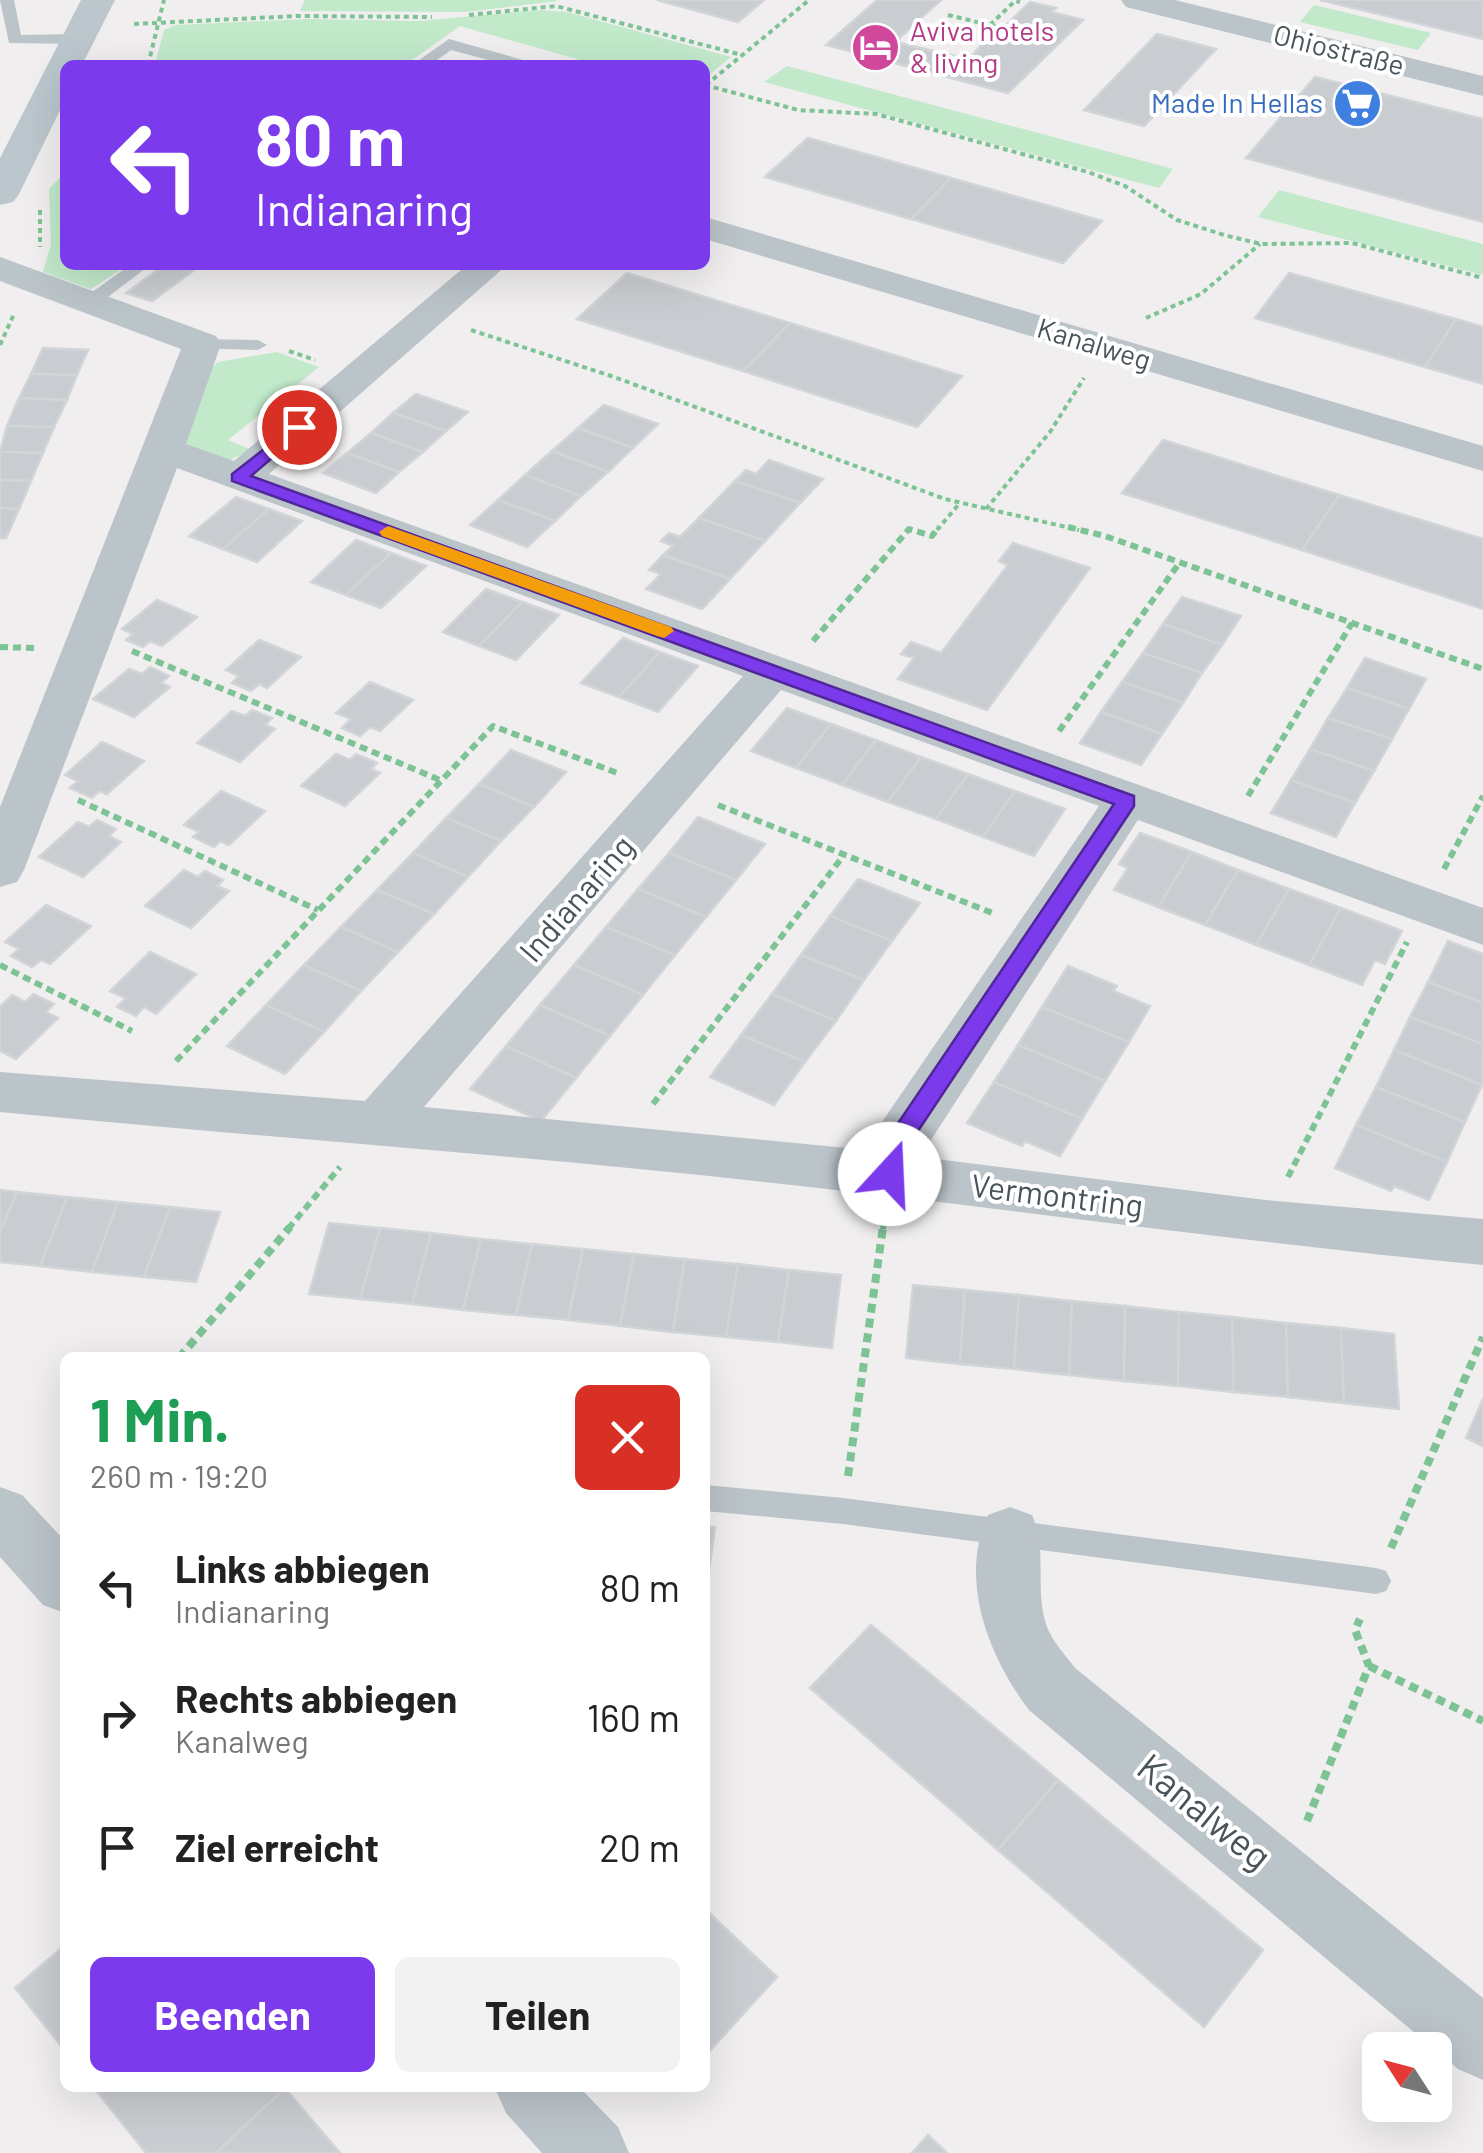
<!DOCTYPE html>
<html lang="de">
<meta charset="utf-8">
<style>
:root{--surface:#fff;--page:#f2f2f2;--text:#222;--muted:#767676;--accent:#7c3aed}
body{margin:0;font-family:Barlow,sans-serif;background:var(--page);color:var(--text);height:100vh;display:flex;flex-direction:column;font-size:38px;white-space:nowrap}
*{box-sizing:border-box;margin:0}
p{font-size:32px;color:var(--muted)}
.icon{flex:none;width:55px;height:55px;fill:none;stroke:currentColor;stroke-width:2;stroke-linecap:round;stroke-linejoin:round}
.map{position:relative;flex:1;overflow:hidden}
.details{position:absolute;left:60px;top:1352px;width:650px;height:740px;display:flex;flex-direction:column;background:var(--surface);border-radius:15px;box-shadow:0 10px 40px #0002}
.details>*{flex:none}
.banner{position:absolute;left:60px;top:60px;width:650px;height:210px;border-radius:15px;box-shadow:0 10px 40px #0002;background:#7c3aed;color:#fff;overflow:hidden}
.needle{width:65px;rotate:306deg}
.fabs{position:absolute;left:1362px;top:2032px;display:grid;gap:20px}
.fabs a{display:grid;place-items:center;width:90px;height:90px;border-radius:15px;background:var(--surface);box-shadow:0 10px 40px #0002;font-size:50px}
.pin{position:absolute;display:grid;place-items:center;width:85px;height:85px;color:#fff;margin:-42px;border:5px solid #fff;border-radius:50%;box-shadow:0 2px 10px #0007}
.me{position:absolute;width:110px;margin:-55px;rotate:20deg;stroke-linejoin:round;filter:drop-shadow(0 0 8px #0008)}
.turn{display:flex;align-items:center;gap:35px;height:210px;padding:0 30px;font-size:45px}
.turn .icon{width:130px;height:130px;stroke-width:2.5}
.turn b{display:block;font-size:70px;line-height:85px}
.round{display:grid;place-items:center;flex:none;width:105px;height:105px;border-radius:15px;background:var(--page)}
.overview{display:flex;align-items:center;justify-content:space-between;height:170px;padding:0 30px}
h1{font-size:60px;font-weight:700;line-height:75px;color:#1e9e55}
.action{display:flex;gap:20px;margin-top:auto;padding:20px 30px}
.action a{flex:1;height:115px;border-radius:15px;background:var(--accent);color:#fff;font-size:40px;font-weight:700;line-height:115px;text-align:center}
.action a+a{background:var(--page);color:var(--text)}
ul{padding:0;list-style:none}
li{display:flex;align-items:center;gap:30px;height:130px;padding:0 30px}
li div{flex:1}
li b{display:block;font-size:38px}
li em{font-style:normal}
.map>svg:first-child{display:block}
.green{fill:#c1e9ca}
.building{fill:#c9ccd0;stroke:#d2d5d8;stroke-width:2.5}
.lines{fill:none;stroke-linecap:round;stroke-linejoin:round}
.path-far2{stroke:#7dc395;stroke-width:4;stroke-dasharray:5 4;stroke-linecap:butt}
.path-far1{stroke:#7dc395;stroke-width:6;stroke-dasharray:8 5;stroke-linecap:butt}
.path{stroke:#7dc395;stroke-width:8;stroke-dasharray:9 6;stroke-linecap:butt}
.service{fill:#bbc4c9;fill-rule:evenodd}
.minor{fill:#bbc4c9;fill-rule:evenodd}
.secondary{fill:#bbc7cd;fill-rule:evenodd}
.route{fill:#7c3aed;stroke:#51269a;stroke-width:2.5}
.slow{fill:#f59e0b}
.labels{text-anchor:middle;stroke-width:8;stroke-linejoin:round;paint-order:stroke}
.far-hotel-label{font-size:28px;fill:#b23c85;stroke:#fff;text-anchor:start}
.far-street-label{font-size:28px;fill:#485459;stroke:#fff}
.far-shop-label{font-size:28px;fill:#366cbe;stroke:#fff;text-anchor:end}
.street-label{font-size:32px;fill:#485459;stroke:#fff}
.near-street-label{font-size:38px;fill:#485459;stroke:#fff}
</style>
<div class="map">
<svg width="1483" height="2153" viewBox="0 0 1483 2153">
<rect width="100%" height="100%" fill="#f0eeee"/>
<g class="green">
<polygon points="305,0 555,0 558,1 465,12 300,11"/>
<polygon points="1314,5 1431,33 1418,50 1300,22"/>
<polygon points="541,10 567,12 731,57 705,78 705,65 598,65 460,26 405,65 155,65 164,30 176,25 307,19 419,21"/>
<polygon points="787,66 1173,169 1159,188 764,82"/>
<polygon points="65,172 65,265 128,265 91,289 43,272 51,244 49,189"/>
<polygon points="1279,190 1483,244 1483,275 1258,217"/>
<polygon points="277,352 319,367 228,440 252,450 227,461 188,447 185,441 210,369 218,362"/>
</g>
<g class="building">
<polygon points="657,0 764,0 738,22"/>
<polygon points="877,0 941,0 895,42 969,59 995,30 1012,34 1017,29 1005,26 1030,2 1056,8 1051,12 1083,20 1008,93 826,45"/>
<polygon points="1320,0 1483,0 1483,39"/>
<polygon points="1157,34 1216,49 1144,126 1084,110"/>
<polygon points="1315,77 1483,119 1483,222 1246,158"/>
<polygon points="808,138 951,178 911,219 765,177"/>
<polygon points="951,178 1102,221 1063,263 911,219"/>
<polygon points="164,265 201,265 152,301 126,293"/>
<polygon points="627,273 790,323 743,371 577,319"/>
<polygon points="1289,273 1456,319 1425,367 1255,318"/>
<polygon points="1456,319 1483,327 1483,384 1425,367"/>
<polygon points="790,323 962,376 917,427 743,371"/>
<polygon points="43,348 88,350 77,375 31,374"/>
<polygon points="31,374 77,375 67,400 19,398"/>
<polygon points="416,394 468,412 446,431 393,413"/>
<polygon points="19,398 67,400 54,427 7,426"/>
<polygon points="604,405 658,424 633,448 578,428"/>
<polygon points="393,413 446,431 423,452 371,433"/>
<polygon points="7,426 54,427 43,453 0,452"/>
<polygon points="578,428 633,448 608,472 552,451"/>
<polygon points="371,433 423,452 399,472 347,453"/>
<polygon points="1163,440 1339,495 1302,550 1122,493"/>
<polygon points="552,451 608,472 581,496 525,475"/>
<polygon points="0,452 43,453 31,481 0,480"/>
<polygon points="347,453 399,472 376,493 323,473"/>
<polygon points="769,460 823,479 800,503 735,481 746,470 756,474"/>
<polygon points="525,475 581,496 555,521 498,500"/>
<polygon points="0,480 31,481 19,509 0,508"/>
<polygon points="735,481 800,503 765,541 699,518"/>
<polygon points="1339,495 1483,539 1483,609 1302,550"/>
<polygon points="236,497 269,509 223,549 189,536"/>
<polygon points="498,500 555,521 527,547 470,525"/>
<polygon points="0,508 19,509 6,538 0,538"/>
<polygon points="269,509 302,521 257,562 223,549"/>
<polygon points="699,518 765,541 730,579 663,555 673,546 661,541 669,533 680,537"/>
<polygon points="356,540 391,553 346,595 311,582"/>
<polygon points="1013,543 1090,568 987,710 898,679 914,658 901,654 911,642 941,653 1008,565 999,561"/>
<polygon points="391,553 426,566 381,608 346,595"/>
<polygon points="663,555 730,579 702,609 646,589 661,574 649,570"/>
<polygon points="486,589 522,602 479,646 443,632"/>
<polygon points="1182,597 1241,616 1222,645 1163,624"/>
<polygon points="157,600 197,617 162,646 150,641 143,647 126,640 133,634 122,629"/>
<polygon points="522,602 559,615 516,660 479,646"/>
<polygon points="1163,624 1222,645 1202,673 1143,653"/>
<polygon points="623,638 660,652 619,697 581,683"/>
<polygon points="259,640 301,657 267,688 259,684 251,691 232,683 239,676 226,670"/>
<polygon points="660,652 698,666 658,712 619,697"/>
<polygon points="1143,653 1202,673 1183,703 1122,682"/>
<polygon points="1365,658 1426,679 1409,709 1347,688"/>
<polygon points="150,667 169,676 161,683 170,687 134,717 93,699 129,669 142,674"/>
<polygon points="370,682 413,700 380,731 370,727 360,736 342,728 351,719 336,713"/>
<polygon points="1122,682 1183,703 1162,734 1101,712"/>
<polygon points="1347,688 1409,709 1392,739 1328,718"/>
<polygon points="787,708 831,724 796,768 751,751"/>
<polygon points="252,710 272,718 265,725 275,729 240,762 197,743 232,711 245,716"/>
<polygon points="1101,712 1162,734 1141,765 1080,743"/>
<polygon points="1328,718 1392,739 1374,771 1310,749"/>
<polygon points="831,724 876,740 842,785 796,768"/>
<polygon points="876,740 921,757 888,802 842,785"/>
<polygon points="102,742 144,761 107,794 99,791 92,798 70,788 78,781 65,775"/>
<polygon points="1310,749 1374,771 1355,803 1291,780"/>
<polygon points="511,750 566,772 534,807 479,784"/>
<polygon points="336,754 350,760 356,754 377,763 371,769 380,773 345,806 301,786"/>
<polygon points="921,757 968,774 936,819 888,802"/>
<polygon points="968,774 1015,791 983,837 936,819"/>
<polygon points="1291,780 1355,803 1336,837 1271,813"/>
<polygon points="479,784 534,807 501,841 446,818"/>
<polygon points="221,791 265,811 229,845 220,841 214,847 193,837 199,832 184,825"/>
<polygon points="1015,791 1065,809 1034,856 983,837"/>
<polygon points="698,817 765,844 736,880 669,853"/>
<polygon points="446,818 501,841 468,877 413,853"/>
<polygon points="97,820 116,829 109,836 121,842 83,877 39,857 78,822 89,827"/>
<polygon points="1140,833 1192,852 1158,907 1114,890 1128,868 1119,864"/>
<polygon points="1192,852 1238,870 1205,925 1158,907"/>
<polygon points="413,853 468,877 434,914 377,890"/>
<polygon points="669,853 736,880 706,917 638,889"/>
<polygon points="184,870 198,877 205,871 223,880 217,886 229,891 191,928 145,906"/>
<polygon points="1238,870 1289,889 1256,945 1205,925"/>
<polygon points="858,879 920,903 892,941 830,916"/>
<polygon points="638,889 706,917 675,955 606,927"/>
<polygon points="1289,889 1341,908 1309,965 1256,945"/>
<polygon points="377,890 434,914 398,952 341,927"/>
<polygon points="46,905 91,926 50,964 41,960 32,967 11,956 19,949 5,942"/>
<polygon points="1341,908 1402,931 1385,964 1375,960 1362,985 1309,965"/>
<polygon points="830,916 892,941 864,980 801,955"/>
<polygon points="341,927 398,952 361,991 304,965"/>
<polygon points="606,927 675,955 643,995 574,965"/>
<polygon points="1448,941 1483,954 1483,1003 1428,982"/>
<polygon points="150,952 196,974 156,1014 144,1007 136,1016 117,1007 126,998 110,991"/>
<polygon points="801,955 864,980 836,1021 772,994"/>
<polygon points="304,965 361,991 324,1032 266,1005"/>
<polygon points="574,965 643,995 610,1036 540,1005"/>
<polygon points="1068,966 1117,986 1113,991 1150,1006 1129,1042 1042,1007"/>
<polygon points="1428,982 1483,1003 1483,1044 1410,1017"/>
<polygon points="34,994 54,1004 46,1012 58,1018 16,1059 0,1051 0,1007 12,995 25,1002"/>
<polygon points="772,994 836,1021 805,1062 741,1035"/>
<polygon points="266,1005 324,1032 285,1074 227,1046"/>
<polygon points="540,1005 610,1036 576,1078 506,1046"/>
<polygon points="1042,1007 1129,1042 1105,1081 1018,1045"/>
<polygon points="1410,1017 1483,1044 1482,1085 1394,1050"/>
<polygon points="741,1035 805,1062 774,1105 710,1077"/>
<polygon points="1018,1045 1105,1081 1082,1119 994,1082"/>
<polygon points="506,1046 576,1078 541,1121 470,1089"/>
<polygon points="1394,1050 1482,1085 1465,1122 1376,1087"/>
<polygon points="994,1082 1082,1119 1060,1156 1025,1141 1022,1146 967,1123"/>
<polygon points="1376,1087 1465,1122 1447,1162 1356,1125"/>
<polygon points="1356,1125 1447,1162 1429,1200 1394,1186 1391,1191 1335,1168"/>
<polygon points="0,1190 17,1192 0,1232"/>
<polygon points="17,1192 67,1197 40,1266 0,1262 0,1232"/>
<polygon points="67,1197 118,1202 92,1272 40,1266"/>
<polygon points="118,1202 170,1207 144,1277 92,1272"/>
<polygon points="170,1207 220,1212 196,1282 144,1277"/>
<polygon points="329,1223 380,1228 360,1299 309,1294"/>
<polygon points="380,1228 431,1233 412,1304 360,1299"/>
<polygon points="431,1233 481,1239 463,1310 412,1304"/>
<polygon points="481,1239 532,1244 516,1315 463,1310"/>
<polygon points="532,1244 583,1249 568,1320 516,1315"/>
<polygon points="583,1249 634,1254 620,1326 568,1320"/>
<polygon points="634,1254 685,1259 673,1332 620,1326"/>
<polygon points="685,1259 738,1264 726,1337 673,1332"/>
<polygon points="738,1264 789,1270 778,1342 726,1337"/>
<polygon points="789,1270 841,1275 832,1348 778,1342"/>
<polygon points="913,1285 965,1290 960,1364 906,1358"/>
<polygon points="965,1290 1019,1295 1014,1369 960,1364"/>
<polygon points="1019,1295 1072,1301 1069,1375 1014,1369"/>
<polygon points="1072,1301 1125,1306 1124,1381 1069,1375"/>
<polygon points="1125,1306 1179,1312 1178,1386 1124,1381"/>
<polygon points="1179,1312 1232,1317 1234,1392 1178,1386"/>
<polygon points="1232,1317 1286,1323 1288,1397 1234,1392"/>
<polygon points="1286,1323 1341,1328 1344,1403 1288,1397"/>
<polygon points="1341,1328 1394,1334 1399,1409 1344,1403"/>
<polygon points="1483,1399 1483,1446 1466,1438"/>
<polygon points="705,1526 715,1527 708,1577 705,1576"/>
<polygon points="871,1625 1058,1780 998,1850 810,1688"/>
<polygon points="1058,1780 1263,1950 1204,2027 998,1850"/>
<polygon points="705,1909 777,1977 705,2056"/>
<polygon points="65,1945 65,2051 15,1988"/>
<polygon points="94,2088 285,2088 216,2153 146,2153"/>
<polygon points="285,2088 340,2153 216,2153"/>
<polygon points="928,2135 947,2153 912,2153"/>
</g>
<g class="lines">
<g class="path-far2">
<polyline points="469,15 556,6 742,55"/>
<polyline points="948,15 1014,31"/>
<polyline points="134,24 298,16 432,17"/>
<polyline points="990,25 1015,1 1020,2"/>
<polyline points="148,65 164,0"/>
<polyline points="705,85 798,110 876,114 1088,172 1125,186 1177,220 1224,235 1261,244 1352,243 1483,278"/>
<polyline points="706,85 809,0"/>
<polyline points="40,210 40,247"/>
<polyline points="1146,318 1201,294 1260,244"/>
<polyline points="471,330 614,377 945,499 1079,530"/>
<polyline points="0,345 14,314"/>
<polyline points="289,351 315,360"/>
<polyline points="986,509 1050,432 1084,378"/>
<polyline points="908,530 912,530"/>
<polyline points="937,530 959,504"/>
</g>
<g class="path-far1">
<polyline points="1068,527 1105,536 1483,669"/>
<polyline points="813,641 909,529 932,536 939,527"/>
<polyline points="0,647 34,648"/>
<polyline points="132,651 440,780"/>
<polyline points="1059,731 1180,562"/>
<polyline points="1248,796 1352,623"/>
<polyline points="78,800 318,910"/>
<polyline points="718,805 995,914"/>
<polyline points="1444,869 1483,796"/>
<polyline points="0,965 132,1031"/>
<polyline points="176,1061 493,726 620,774"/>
<polyline points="653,1104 844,855"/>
<polyline points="1288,1177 1407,942"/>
<polyline points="288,1229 340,1167"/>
<polyline points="883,1229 884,1220"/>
</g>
<g class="path">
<polyline points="179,1358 290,1227"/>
<polyline points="848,1476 883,1227"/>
<polyline points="1391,1548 1483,1337"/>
<polyline points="1369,1666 1483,1721"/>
<polyline points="1307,1821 1369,1666 1355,1630 1360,1619"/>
</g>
<g class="service">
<polygon points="0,0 14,0 21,35 76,34 84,39 76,44 9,43"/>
<polygon points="449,39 530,62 532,65 507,65 451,50 430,65 412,65"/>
<polygon points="130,265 150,265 96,306 84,306 84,298"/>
<polygon points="202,339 258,340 267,345 258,350 196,348 196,340"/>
<polygon points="705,1485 843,1498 1376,1568 1386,1571 1391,1581 1386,1591 1376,1594 843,1524 705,1511"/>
</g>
<g class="minor">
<polygon points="1121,0 1175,0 1483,76 1483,96 1126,7"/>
<polygon points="705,217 1483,446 1483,471 705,239"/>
<path d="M0,257L216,336L221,344L186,444L234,461L467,265H507L269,474L1483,908V945L1138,820L920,1157L1265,1200L1483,1219V1265C1269,1245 1057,1215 844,1191C563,1158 281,1139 0,1112V1072L365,1101L743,676L177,468L24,870L17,882L0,887V807L181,349L0,281ZM781,690L1099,806L875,1132L867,1150L424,1107Z"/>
<polygon points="0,1487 22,1495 65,1541 65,1613 43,1605 0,1557"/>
<path d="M1010,1507L1032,1515C1048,1550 1034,1590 1047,1627C1053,1642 1065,1655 1075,1668L1483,1998V2080L1458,2069L1029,1710C989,1657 958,1580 988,1515Z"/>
<polygon points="495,2088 580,2088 618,2127 629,2153 542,2153 506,2113"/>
</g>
<polygon class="secondary" points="81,0 115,0 82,65 65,65 65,100 19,194 13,202 0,205 0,158"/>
</g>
<polygon class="route" points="299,422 307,427 305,430 251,476 1134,796 1134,806 906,1149 898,1181 881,1181 878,1174 886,1141 1114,804 232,481 232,474"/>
<polygon class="slow" points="388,526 671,627 674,631 664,638 657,636 382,536 379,532"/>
<defs>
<symbol id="hotel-disc" viewBox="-11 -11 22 22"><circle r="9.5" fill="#d1479c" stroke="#fff"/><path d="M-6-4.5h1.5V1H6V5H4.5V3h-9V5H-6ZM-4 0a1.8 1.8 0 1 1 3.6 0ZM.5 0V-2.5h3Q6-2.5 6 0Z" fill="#fff"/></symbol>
<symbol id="supermarket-disc" viewBox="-11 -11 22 22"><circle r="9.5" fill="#3f7fe0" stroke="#fff"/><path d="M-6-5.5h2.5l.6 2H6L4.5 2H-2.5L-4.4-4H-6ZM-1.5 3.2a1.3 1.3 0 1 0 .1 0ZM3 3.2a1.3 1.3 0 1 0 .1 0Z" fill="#fff"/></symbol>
</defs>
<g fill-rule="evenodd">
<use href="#hotel-disc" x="848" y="20" width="55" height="55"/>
<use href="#supermarket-disc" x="1330" y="76" width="55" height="55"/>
</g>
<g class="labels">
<g class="far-hotel-label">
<text x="910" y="41">Aviva hotels<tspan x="910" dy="32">&amp; living</tspan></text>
</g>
<g class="far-street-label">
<text transform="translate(1339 50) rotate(14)" y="10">Ohiostraße</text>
<text transform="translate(1094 344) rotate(17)" y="10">Kanalweg</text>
</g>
<g class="far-shop-label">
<text x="1323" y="113">Made In Hellas</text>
</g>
<g class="street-label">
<text transform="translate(577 899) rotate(-49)" y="11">Indianaring</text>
<text transform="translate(1057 1196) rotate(7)" y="11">Vermontring</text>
</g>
<g class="near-street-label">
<text transform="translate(1204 1812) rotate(39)" y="13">Kanalweg</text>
</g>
</g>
</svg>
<div class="fabs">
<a><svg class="needle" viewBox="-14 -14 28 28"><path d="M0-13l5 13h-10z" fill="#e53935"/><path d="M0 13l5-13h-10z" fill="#767676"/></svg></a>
</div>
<div class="pin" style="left:299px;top:427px;background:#d93025"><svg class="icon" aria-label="arrive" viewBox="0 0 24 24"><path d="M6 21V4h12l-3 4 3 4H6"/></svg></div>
<svg class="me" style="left:890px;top:1174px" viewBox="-20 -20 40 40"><circle r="19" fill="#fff"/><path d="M0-13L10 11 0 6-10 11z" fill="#7c3aed"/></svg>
<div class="banner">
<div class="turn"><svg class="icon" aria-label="left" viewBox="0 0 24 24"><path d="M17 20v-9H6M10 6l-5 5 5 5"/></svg><div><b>80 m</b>Indianaring</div></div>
</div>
<section class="details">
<div class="overview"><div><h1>1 Min.</h1><p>260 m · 19:20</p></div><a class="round" style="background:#d93025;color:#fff"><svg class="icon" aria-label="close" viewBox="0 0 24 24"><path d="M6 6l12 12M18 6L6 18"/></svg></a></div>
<ul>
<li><svg class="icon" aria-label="left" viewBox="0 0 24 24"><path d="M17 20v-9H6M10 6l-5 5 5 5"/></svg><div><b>Links abbiegen</b><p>Indianaring</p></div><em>80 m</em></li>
<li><svg class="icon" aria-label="right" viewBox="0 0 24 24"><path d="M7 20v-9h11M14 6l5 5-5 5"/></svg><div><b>Rechts abbiegen</b><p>Kanalweg</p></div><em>160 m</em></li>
<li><svg class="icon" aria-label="arrive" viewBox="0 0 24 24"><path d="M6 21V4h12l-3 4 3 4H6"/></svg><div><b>Ziel erreicht</b></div><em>20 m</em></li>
</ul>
<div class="action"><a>Beenden</a><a>Teilen</a></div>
</section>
</div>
